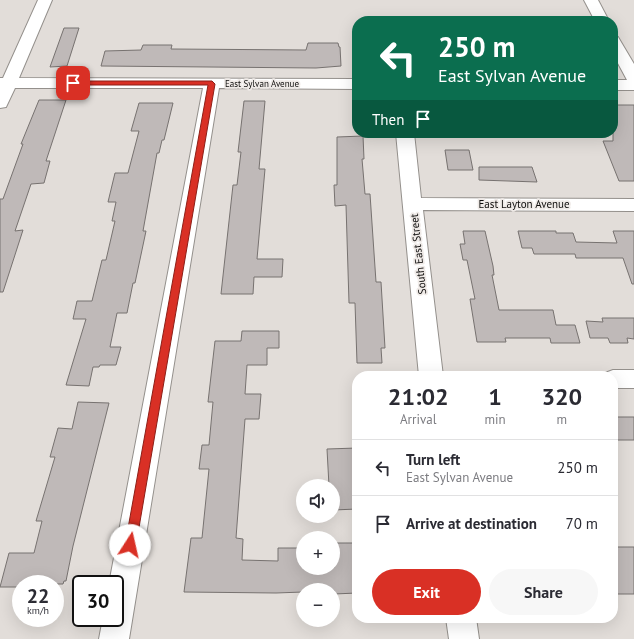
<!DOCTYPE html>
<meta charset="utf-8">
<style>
:root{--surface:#fff;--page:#f7f7f7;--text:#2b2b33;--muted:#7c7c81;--line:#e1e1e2;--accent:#d93025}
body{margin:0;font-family:"PT Sans",sans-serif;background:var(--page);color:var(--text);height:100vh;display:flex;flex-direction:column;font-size:15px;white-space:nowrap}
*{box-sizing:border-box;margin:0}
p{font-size:13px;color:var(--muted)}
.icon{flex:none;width:22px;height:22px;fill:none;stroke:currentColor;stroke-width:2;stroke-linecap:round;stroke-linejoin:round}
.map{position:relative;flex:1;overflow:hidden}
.panel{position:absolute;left:352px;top:371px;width:266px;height:252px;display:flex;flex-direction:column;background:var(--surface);border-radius:16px;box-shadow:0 4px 16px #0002}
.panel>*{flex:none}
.guide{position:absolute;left:352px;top:16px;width:266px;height:122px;border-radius:16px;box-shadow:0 4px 16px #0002;background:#0b6e4f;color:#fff;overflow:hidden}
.fabs{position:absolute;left:296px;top:479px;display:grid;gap:8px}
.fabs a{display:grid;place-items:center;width:44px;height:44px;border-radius:50%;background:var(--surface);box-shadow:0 4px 16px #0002;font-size:20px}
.speed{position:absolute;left:12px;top:575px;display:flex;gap:8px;font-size:20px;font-weight:700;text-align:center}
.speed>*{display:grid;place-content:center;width:52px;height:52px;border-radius:50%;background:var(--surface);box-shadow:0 4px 16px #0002;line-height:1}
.speed small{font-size:10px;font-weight:400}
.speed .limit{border:2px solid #111;border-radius:6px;background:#fff;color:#111}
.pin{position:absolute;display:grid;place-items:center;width:34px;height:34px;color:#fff;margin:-17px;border-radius:8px;box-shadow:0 2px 6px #0006}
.me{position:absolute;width:44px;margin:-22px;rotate:10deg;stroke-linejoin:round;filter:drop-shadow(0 0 3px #0008)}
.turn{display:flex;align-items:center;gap:14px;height:84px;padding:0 20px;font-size:18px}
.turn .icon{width:52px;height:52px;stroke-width:2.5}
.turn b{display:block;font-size:28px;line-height:34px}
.then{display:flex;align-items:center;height:38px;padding:0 20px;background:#0003;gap:8px;font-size:15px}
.eta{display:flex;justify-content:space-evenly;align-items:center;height:68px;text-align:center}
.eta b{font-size:24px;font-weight:700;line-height:28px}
.cta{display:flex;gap:8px;margin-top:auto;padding:8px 20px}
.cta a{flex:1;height:46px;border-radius:24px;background:var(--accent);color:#fff;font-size:16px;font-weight:700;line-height:46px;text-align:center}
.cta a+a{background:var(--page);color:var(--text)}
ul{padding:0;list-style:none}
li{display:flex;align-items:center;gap:12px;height:56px;padding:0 20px;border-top:1px solid var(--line)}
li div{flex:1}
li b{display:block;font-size:15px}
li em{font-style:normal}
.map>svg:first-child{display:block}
.building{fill:#bfb9b8;stroke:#777270}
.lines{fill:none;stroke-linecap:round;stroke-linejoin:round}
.minor-casing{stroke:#94908c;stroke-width:2}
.minor{fill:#fff;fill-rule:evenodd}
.route{fill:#d93025;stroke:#8d1f18}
.labels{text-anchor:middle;stroke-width:3.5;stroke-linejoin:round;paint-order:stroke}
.far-street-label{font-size:9px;fill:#0e0d0c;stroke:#efeae7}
.street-label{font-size:11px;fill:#0e0d0c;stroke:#efeae7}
</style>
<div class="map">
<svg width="634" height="639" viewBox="0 0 634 639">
<rect width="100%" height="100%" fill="#e2ddd9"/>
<g class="building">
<polygon points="64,28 79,28 67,66 50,67"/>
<polygon points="308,43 338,43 339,47 340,47 341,66 316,68 101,66 105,51 141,50 143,45 172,45 171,49 306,50"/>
<polygon points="39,100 66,100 46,161 50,161 44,183 31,184 15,231 23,230 3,292 0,292 0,199 3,199 23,144 21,144"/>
<polygon points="244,101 265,101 259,169 265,169 257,259 283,259 282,277 254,277 253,294 221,294 233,185 237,185 241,152 238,152"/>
<polygon points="139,103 173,103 164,140 162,140 159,153 157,153 143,231 146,231 135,283 133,283 127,313 117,313 110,347 121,347 116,365 100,365 99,367 93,367 89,386 66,385 86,319 73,319 77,301 92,301 102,260 106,260 115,221 112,221 116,202 108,202 115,173 128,173 139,131 131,131"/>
<polygon points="613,105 634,105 634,181 619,181 603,141 613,141"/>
<polygon points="363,136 364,159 362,159 365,194 370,194 376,282 381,282 385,348 381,348 382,363 357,363 355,303 349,303 346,205 335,206 334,185 337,185 337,137"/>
<polygon points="445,150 469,150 473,170 448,170"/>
<polygon points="479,167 532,167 537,182 479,180"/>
<polygon points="463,231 485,231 493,266 494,275 492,275 499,310 553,310 556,325 575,325 580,343 551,343 550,338 505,338 506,342 477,342 470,299 475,299 467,260 463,260 460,244 465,244"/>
<polygon points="518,231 556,231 556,233 573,233 576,242 617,243 613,231 634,231 634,284 632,284 623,258 576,258 575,254 534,254 532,248 522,248"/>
<polygon points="602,318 634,318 634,339 627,338 628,343 610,343 608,338 590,338 586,321 603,322"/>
<polygon points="242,331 279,331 279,348 267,348 267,365 247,365 245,394 261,394 259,419 245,419 236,538 243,539 242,560 278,561 278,548 303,548 303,568 334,568 333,543 357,543 357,593 334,594 334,590 303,590 303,592 276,593 184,592 191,538 202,538 209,469 199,469 202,445 209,445 213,402 208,402 215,341 241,341"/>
<polygon points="78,402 109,403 73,546 66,581 64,581 63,584 21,584 21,587 0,587 9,553 34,553 42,521 36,521 55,457 50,457 58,428 72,429"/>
<rect x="613" y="417" width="21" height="23"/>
<polygon points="357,448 357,509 333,510 333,486 329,486 327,449"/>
<rect x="613" y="547" width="21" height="47"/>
</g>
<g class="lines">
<defs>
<g id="minor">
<polygon points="38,0 52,0 19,78 357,79 357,89 219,88 129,639 99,639 103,618 115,618 115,584 109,584 203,88 15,88 6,107 0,108 0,78 3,78"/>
<polygon points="584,0 598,0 609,21 595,21"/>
<polygon points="613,35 618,37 634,64 634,90 613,90 613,80 627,80 613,54"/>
<polygon points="396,133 414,133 421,198 634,199 634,211 423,210 443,376 419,376"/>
<polygon points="613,370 634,370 634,388 613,388 613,376 603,376 605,373"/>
<polygon points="446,618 476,618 479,639 449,639"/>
</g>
</defs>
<use href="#minor" class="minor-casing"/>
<use href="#minor" class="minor"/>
</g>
<polygon class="route" points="71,81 212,81 215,84 136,545 135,549 130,551 126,549 125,545 208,85 73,85 71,84"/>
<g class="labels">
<g class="far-street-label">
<text x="262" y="87">East Sylvan Avenue</text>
</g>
<g class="street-label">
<text x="524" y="208">East Layton Avenue</text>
<text transform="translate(418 254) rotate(-96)" y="4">South East Street</text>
</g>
</g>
</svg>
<div class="fabs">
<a><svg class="icon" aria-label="sound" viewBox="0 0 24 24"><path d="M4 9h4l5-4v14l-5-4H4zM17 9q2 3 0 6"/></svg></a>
<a>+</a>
<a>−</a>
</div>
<div class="speed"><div>22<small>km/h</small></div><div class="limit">30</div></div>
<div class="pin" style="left:73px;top:83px;background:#d93025"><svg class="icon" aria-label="arrive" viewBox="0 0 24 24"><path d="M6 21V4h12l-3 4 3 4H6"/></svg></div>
<svg class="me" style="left:130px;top:545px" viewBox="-20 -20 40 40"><circle r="19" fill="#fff"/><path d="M0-13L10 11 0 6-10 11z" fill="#d93025"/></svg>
<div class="guide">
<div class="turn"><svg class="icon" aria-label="left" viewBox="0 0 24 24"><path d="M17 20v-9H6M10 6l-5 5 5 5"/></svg><div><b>250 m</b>East Sylvan Avenue</div></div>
<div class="then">Then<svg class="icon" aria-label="arrive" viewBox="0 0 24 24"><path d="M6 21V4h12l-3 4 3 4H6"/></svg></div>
</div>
<section class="panel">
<div class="eta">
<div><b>21:02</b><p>Arrival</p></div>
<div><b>1</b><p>min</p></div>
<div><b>320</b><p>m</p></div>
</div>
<ul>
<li><svg class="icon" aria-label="left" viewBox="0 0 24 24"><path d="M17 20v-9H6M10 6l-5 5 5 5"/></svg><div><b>Turn left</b><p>East Sylvan Avenue</p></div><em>250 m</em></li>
<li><svg class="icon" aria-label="arrive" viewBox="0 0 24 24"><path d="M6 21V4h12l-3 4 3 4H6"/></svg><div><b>Arrive at destination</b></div><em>70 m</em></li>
</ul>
<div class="cta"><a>Exit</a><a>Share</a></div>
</section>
</div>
